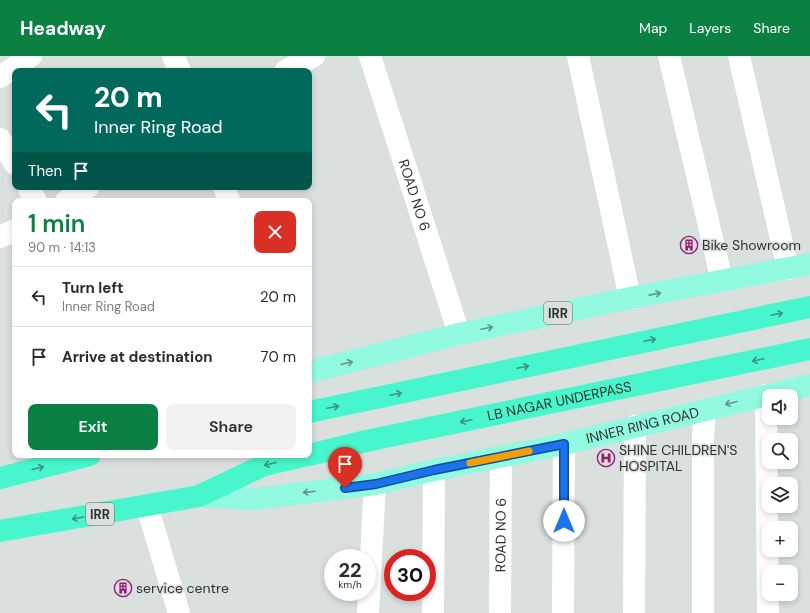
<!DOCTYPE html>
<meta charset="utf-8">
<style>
:root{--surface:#fff;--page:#f2f2f3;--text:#2b2b33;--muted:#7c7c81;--line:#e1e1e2;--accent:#0b8043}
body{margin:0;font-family:"DM Sans",sans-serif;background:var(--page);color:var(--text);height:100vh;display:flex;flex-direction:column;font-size:15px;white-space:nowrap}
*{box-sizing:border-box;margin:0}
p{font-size:13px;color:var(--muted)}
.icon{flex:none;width:22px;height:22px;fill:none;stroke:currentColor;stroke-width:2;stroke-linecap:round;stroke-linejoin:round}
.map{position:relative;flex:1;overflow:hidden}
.details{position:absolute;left:12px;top:142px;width:300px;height:260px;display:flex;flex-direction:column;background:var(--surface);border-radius:8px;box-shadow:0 2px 6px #0003}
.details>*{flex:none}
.top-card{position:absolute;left:12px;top:12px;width:300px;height:122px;border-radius:8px;box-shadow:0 2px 6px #0003;background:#00695c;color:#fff;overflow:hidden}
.buttons{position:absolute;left:762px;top:333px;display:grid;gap:8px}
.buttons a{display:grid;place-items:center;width:36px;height:36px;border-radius:8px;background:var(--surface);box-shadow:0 2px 6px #0003;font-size:20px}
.speed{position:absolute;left:324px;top:493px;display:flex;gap:8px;font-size:20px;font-weight:700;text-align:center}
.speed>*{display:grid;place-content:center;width:52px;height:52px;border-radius:50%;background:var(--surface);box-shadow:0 2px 6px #0003;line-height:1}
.speed small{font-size:10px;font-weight:400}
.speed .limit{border:6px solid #d22;background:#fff;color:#111}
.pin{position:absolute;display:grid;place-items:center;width:34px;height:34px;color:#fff;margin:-41px -17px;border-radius:50% 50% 50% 0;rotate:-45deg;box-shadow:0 0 4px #0007}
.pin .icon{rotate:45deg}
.me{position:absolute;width:44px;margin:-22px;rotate:0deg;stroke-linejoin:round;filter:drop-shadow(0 0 3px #0008)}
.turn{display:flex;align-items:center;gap:14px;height:84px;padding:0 16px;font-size:18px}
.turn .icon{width:52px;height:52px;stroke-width:2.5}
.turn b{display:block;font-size:28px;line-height:34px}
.then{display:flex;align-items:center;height:38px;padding:0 16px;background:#0003;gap:8px;font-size:15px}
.round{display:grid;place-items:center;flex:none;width:42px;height:42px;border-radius:8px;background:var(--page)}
.summary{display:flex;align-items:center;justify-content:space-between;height:68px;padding:0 16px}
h1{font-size:24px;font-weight:600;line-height:30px;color:var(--accent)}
.primary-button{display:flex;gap:8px;margin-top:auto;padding:8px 16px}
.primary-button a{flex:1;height:46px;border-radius:8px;background:var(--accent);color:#fff;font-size:16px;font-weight:600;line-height:46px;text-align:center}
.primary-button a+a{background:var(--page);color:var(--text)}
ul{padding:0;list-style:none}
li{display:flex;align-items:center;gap:12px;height:60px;padding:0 16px;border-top:1px solid var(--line)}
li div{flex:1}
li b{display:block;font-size:15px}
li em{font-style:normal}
header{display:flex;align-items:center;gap:24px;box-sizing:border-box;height:56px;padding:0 20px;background:var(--accent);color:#fff}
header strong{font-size:19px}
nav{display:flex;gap:22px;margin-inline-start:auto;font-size:14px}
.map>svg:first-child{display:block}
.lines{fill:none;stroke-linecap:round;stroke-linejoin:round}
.minor{stroke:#fff;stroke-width:22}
.major{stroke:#91fae0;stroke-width:22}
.highway{stroke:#47f6cc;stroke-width:22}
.oneway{stroke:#609688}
.oneway2{stroke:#3b947e}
.route-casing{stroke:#114b97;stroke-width:10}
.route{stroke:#1a73e8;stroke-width:7}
.slow{stroke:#f59e0b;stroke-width:7}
.labels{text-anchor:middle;stroke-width:3;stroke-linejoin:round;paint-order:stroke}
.shield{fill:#dae0de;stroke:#626664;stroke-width:1}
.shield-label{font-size:13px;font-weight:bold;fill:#2f3130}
.street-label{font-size:14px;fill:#2f3130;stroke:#dae0de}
.poi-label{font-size:14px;fill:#2f3130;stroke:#dae0de;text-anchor:start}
</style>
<header>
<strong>Headway</strong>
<nav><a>Map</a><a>Layers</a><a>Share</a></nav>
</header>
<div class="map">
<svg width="810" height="557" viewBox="0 0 810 557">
<rect width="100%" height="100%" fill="#dae0de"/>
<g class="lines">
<g class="minor">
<polyline points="173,0 180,15"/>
<path id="s1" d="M370,0L459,278"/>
<polyline points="578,0 630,242"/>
<polyline points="669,0 722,225"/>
<polyline points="739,0 788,213"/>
<polyline points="285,15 314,0"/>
<polyline points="0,21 31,0"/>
<polyline points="0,83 15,108"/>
<polyline points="28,131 36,145"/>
<polyline points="224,131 229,145"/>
<polyline points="66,145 88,131"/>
<polyline points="0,181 15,174"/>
<polyline points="766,339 768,557"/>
<polyline points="147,450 179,557"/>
<polyline points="368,557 375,428"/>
<polyline points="433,557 434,414"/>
<path id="s2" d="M500,557L501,401"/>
<polyline points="563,557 564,388"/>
<polyline points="634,557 635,370"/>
<polyline points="703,557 703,381 705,354"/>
</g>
<g class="major">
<polyline points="309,316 459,278 630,242 810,208"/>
<path id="s3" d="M199,440L254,443L375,428L434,414L564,388L810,329"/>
</g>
<g class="highway">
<polyline points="309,356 810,251"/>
<path id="s4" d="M309,399L366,385L810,293"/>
<polyline points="0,422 90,399"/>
<polyline points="0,475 199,440 264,409 308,399"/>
</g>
</g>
<defs><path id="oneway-shaft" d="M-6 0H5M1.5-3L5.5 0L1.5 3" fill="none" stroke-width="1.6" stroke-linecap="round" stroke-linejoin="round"/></defs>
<g class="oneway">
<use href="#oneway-shaft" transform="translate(655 238) rotate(-11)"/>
<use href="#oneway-shaft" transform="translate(487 272) rotate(-12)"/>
<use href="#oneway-shaft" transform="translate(347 307) rotate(-14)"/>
<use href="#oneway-shaft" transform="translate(731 347) rotate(166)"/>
<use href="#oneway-shaft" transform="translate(309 436) rotate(173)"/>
</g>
<g class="oneway2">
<use href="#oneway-shaft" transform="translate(777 258) rotate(-12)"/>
<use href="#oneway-shaft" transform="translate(650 284) rotate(-12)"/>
<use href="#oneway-shaft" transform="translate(758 304) rotate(168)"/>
<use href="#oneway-shaft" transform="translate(523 311) rotate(-12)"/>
<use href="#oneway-shaft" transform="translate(396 338) rotate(-12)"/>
<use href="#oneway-shaft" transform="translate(333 351) rotate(-12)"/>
<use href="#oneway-shaft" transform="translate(466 365) rotate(168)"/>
<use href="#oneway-shaft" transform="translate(270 408) rotate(166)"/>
<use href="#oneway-shaft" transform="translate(38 412) rotate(-14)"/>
<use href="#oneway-shaft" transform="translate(78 462) rotate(170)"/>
</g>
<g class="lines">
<defs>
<polyline id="route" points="345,432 376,428 434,414 564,388 564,465"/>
</defs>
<use href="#route" class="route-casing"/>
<use href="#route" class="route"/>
<polyline class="slow" points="470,407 529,395"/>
</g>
<defs>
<symbol id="building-ring" viewBox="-11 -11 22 22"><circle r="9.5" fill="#dae0de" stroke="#951d79" stroke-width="1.5"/><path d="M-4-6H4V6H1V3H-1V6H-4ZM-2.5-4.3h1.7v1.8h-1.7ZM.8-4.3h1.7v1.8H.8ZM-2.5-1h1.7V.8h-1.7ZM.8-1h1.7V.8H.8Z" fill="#951d79"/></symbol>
<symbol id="hospital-ring" viewBox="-11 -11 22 22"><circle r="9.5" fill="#dae0de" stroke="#951d79" stroke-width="1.5"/><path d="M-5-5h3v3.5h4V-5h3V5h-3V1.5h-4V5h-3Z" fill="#951d79"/></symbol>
</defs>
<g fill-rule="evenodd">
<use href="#building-ring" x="679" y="179" width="20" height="20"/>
<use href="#hospital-ring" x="596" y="392" width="20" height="20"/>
<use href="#building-ring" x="113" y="522" width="20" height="20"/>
</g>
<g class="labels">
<g class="shield">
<rect x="544" y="246" width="28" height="22" rx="3"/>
<rect x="86" y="447" width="28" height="22" rx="3"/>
</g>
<g class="shield-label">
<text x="558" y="262">IRR</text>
<text x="100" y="463">IRR</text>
</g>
<g class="street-label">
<text dy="5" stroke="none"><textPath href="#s1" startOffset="146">ROAD NO 6</textPath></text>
<text dy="5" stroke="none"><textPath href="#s4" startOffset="256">LB NAGAR UNDERPASS</textPath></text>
<text dy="5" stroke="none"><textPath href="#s3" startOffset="451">INNER RING ROAD</textPath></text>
<text dy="5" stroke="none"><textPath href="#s2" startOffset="78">ROAD NO 6</textPath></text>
</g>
<g class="poi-label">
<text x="702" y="194">Bike Showroom</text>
<text x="619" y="399">SHINE CHILDREN'S<tspan x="619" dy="16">HOSPITAL</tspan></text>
<text x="136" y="537">service centre</text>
</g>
</g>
</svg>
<div class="buttons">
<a><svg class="icon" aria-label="sound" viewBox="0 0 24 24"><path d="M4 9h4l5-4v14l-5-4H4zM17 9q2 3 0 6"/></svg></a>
<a><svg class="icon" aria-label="search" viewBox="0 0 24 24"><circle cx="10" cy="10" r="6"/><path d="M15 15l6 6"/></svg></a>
<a><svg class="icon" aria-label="layers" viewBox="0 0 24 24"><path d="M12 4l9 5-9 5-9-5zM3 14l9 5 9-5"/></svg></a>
<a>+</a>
<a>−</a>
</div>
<div class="speed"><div>22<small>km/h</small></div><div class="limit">30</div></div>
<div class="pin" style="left:345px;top:432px;background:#d93025"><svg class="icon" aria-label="arrive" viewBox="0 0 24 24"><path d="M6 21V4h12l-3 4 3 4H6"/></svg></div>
<svg class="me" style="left:564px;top:465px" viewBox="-20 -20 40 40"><circle r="19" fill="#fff"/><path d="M0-13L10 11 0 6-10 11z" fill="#1a73e8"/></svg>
<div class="top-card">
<div class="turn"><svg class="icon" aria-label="left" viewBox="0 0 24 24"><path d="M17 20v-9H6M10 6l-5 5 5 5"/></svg><div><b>20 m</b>Inner Ring Road</div></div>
<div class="then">Then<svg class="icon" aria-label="arrive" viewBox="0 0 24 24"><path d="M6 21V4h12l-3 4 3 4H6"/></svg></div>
</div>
<section class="details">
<div class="summary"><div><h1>1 min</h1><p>90 m · 14:13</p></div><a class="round" style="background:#d93025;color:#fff"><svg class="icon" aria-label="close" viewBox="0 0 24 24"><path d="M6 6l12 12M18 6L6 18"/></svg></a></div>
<ul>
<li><svg class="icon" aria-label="left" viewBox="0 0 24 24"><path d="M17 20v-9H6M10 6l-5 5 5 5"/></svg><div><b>Turn left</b><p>Inner Ring Road</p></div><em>20 m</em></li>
<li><svg class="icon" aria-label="arrive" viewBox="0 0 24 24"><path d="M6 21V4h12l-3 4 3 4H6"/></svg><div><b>Arrive at destination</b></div><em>70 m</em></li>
</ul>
<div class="primary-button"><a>Exit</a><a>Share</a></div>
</section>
</div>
